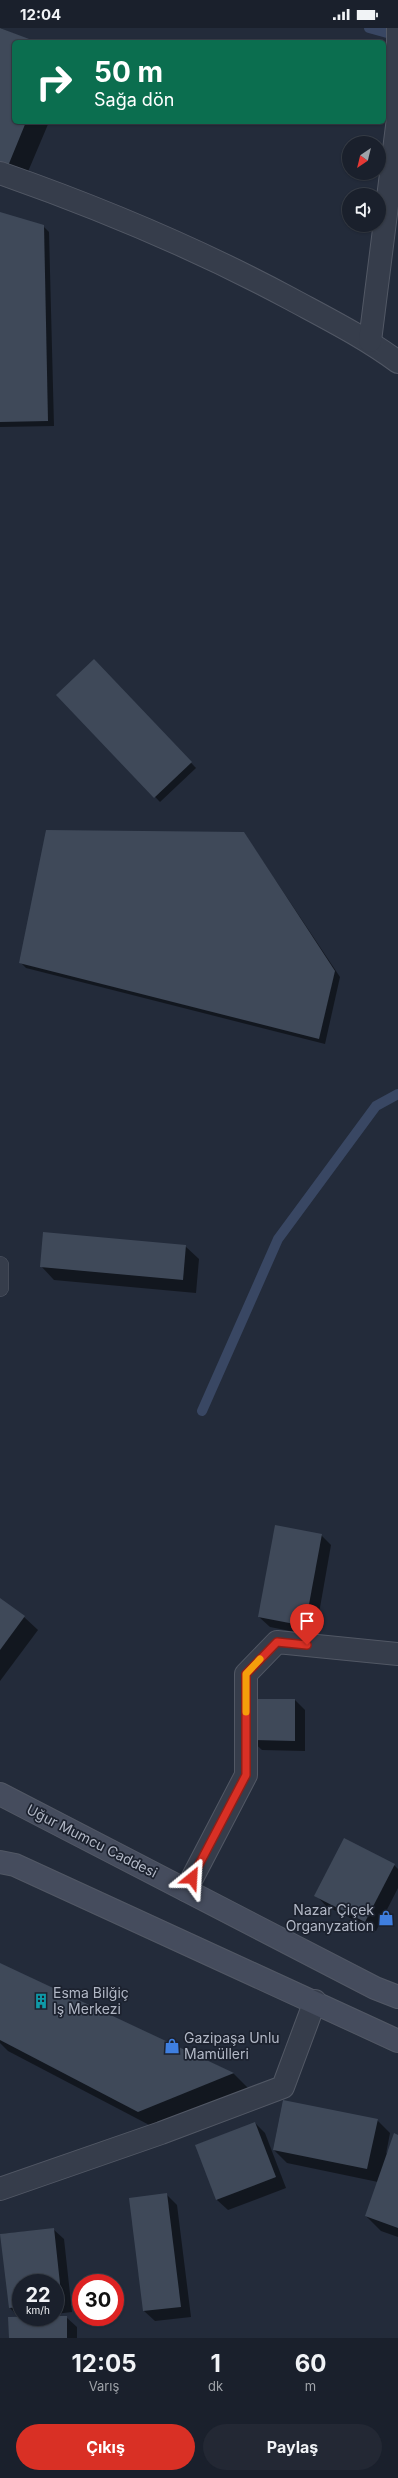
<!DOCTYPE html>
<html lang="tr">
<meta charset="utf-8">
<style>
:root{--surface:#1a202c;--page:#232834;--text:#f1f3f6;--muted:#9fa3a9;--line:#383e48;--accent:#d93025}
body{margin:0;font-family:Inter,sans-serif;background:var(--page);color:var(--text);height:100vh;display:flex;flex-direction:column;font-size:15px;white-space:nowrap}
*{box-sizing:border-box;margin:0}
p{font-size:13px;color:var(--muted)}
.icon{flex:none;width:22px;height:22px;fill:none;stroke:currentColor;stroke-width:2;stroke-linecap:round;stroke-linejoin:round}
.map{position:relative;height:2310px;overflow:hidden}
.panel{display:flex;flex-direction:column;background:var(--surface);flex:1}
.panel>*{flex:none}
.top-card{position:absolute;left:12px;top:12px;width:374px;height:84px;border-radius:6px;box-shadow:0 1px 3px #0004,0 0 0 1px var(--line);background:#0b6e4f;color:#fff;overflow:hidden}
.needle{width:26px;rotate:215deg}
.controls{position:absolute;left:342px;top:108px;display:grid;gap:8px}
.controls a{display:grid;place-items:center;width:44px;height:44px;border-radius:50%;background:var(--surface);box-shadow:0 1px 3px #0004,0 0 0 1px var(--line);font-size:20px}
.speed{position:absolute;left:12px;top:2246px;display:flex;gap:8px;font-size:20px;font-weight:700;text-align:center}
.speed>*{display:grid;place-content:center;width:52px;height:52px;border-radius:50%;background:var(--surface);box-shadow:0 1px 3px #0004,0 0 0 1px var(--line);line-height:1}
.speed small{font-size:10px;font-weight:400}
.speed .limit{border:6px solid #d22;background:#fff;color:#111}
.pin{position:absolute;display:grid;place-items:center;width:34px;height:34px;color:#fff;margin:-41px -17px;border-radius:50% 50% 50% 0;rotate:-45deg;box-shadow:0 0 4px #0007}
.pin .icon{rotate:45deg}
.me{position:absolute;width:44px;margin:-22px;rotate:27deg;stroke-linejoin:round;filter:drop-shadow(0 0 3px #0008)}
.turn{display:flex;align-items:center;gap:14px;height:84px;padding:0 16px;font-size:18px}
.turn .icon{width:52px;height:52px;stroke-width:2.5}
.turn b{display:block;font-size:28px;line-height:34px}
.eta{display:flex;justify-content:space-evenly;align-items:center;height:68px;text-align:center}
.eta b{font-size:24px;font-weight:700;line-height:28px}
.action{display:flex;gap:8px;margin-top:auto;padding:8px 16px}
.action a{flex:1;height:46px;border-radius:24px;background:var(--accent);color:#fff;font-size:16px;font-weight:700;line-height:46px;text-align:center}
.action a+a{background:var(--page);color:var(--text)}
.status{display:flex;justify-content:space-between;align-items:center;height:28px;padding:0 20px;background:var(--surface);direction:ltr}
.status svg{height:11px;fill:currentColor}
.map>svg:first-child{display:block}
.shadow{fill:#0007}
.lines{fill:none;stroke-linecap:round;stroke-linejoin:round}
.stream{stroke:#394763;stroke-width:10}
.building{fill:#3f4959}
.lane-casing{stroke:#525865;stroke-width:18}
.street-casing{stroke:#525865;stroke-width:24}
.secondary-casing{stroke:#525865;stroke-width:24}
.lane{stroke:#363d4b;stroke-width:17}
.street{stroke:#363d4b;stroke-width:22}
.secondary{stroke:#454c5d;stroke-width:22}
.route-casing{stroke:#8d1f18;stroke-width:10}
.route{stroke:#d93025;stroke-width:7}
.slow{stroke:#f59e0b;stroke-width:7}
.labels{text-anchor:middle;stroke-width:3.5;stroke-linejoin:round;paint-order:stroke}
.street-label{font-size:14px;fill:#b2b8c6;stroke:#1c222f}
.poi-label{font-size:14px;fill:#b2b8c6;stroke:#1c222f;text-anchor:start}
</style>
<div class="status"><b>12:04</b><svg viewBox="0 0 49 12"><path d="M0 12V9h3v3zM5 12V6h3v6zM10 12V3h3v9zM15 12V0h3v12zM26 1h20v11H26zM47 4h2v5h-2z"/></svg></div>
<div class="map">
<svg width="398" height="2310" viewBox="0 0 398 2310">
<rect width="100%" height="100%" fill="#232b3a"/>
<g class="shadow">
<polygon points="0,0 34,14 14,14 14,94 49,94 24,153 0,143"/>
<polygon points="0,185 43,198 49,204 54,398 0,399"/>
<polygon points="94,633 196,740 160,774 58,667"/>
<polygon points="244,805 340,949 325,1016 26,940 20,934"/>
<polygon points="185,1218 199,1231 196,1265 54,1252 41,1238"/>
<polygon points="321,1507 331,1517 315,1608 270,1599 259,1589"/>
<polygon points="0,1571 24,1589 38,1602 0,1653"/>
<polygon points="295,1672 305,1682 305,1723 262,1722 251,1712"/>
<polygon points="394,1837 398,1841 398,1860 376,1903 326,1878 316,1867"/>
<polygon points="0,1936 233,2045 249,2061 155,2100 8,2023 0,2015"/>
<polygon points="377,2092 390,2105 386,2126 398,2108 398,2209 381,2203 366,2188 378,2154 287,2135 274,2122"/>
<polygon points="255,2095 265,2105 286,2160 228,2182 217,2172 196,2117"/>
<polygon points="166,2166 177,2177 191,2289 155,2293 144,2283"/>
<polygon points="53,2201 64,2211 72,2284 55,2286 55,2255 21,2255 21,2289 66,2289 77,2299 77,2310 10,2310 20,2290 10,2280 1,2206"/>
</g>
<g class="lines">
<g class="stream">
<polyline points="369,0 398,8"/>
<polyline points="202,1383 278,1211 376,1078 398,1066"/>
</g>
</g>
<g class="building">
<polygon points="0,0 37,14 14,14 14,94 26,94 8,138 0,135"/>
<polygon points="0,184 44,197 48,393 0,394"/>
<polygon points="94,631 192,734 154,770 56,667"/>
<polygon points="46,802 244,804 335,943 319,1011 19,935"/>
<polygon points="43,1204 186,1217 183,1252 40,1239"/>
<polygon points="275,1497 322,1506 305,1598 258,1589"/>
<polygon points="0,1570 25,1588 0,1622"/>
<polygon points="250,1671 295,1671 295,1713 250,1712"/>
<polygon points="344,1810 395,1836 365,1894 314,1868"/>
<polygon points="0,1935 234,2045 138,2084 0,2012"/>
<polygon points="283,2072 378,2091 367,2141 273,2122"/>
<polygon points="255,2094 276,2149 216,2172 195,2117"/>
<polygon points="394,2105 398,2107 398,2200 365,2188"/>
<polygon points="167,2165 181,2279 143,2283 129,2170"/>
<polygon points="54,2200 62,2274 55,2275 55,2255 21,2255 21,2279 9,2280 0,2206"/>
<polygon points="55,2288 67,2288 67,2310 9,2310 8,2289"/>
</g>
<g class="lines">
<defs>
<polyline id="lane" points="0,1237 0,1260"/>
<g id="street">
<path d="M0,145C100,180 198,221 291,271C328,291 364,309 398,334"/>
<polyline points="370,313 398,90 398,0"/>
<polyline points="186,1862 246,1747 246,1646 277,1614 398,1626"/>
<polyline points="0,2161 161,2105 283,2059 315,1973"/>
</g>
<g id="secondary">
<polyline points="0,1766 375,1960 398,1969"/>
<polyline points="0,1834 15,1837 398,2013"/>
</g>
</defs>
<use href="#lane" class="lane-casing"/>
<use href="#street" class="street-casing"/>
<use href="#secondary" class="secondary-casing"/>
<use href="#lane" class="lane"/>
<use href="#street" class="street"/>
<use href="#secondary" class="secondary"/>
</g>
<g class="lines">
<defs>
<polyline id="route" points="192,1850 246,1747 246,1646 277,1614 307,1617"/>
</defs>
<use href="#route" class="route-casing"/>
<use href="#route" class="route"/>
<polyline class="slow" points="246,1684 246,1646 260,1631"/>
</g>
<defs>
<symbol id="shop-bare" viewBox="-9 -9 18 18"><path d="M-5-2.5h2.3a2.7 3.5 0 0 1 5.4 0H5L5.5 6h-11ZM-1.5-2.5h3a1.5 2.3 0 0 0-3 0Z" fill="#3f7fe0" stroke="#1c222f" stroke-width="2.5" paint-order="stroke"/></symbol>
<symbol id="building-bare" viewBox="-9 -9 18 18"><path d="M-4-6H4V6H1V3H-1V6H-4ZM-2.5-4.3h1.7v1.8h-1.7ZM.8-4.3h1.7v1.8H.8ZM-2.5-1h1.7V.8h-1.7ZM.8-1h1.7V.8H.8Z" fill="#0f9aa8" stroke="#1c222f" stroke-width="2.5" paint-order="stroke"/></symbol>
</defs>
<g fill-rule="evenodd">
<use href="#shop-bare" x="375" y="1879" width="22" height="22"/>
<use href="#building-bare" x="30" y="1962" width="22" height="22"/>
<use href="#shop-bare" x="161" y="2007" width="22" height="22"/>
</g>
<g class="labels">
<g class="street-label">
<text transform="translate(92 1813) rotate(27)" y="5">Uğur Mumcu Caddesi</text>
</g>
<g class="poi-label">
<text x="374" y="1887" text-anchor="end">Nazar Çiçek<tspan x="374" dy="16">Organyzation</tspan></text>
<text x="53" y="1970">Esma Bilğiç<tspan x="53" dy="16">Iş Merkezi</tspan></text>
<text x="184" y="2015">Gazipaşa Unlu<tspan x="184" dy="16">Mamülleri</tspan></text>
</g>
</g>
</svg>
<div class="controls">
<a><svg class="needle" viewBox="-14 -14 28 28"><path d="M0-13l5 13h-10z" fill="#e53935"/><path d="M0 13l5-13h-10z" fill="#9fa3a9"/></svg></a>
<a><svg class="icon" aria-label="sound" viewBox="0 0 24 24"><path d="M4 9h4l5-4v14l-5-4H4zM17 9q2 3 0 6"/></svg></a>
</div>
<div class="speed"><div>22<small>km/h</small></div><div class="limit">30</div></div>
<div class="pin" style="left:307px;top:1617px;background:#d93025"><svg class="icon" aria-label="arrive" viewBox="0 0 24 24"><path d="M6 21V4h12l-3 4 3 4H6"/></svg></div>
<svg class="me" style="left:192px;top:1850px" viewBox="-20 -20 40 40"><path d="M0-17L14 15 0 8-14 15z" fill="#d93025" stroke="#fff" stroke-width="4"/></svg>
<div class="top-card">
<div class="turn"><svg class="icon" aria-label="right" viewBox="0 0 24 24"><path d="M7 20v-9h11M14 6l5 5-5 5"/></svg><div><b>50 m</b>Sağa dön</div></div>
</div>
</div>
<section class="panel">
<div class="eta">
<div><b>12:05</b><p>Varış</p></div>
<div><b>1</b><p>dk</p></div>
<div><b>60</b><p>m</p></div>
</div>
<div class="action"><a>Çıkış</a><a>Paylaş</a></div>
</section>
